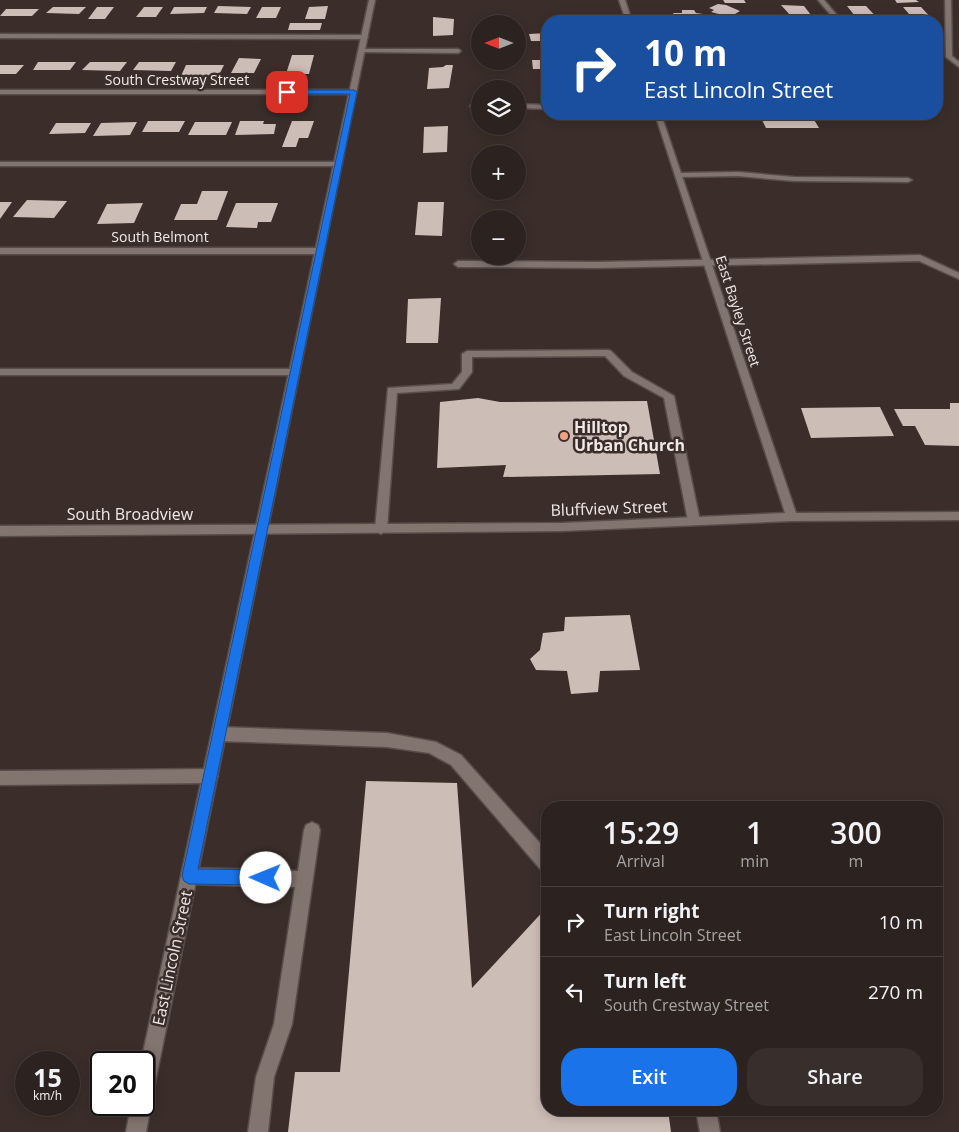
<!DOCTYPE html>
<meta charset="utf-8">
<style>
:root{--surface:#2c2220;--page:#382f2d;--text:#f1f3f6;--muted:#a6a4a5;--line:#483f3e;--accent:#1a73e8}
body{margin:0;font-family:"Open Sans",sans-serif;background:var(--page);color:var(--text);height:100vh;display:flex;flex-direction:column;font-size:19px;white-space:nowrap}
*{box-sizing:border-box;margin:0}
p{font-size:16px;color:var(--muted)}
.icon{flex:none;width:28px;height:28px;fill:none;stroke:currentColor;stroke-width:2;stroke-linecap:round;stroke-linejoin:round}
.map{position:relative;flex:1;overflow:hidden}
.side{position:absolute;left:541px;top:801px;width:402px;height:315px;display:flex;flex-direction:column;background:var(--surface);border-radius:20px;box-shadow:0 2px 12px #0003,0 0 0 1px var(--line)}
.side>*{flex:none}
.banner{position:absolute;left:541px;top:15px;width:402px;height:105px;border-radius:20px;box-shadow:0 2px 12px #0003,0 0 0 1px var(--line);background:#1a4fa0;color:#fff;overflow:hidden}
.needle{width:32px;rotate:270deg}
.buttons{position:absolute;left:471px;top:15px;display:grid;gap:10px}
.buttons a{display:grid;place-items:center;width:55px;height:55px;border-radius:50%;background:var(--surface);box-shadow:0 2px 12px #0003,0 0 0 1px var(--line);font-size:25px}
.speed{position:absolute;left:15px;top:1051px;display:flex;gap:10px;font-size:25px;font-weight:700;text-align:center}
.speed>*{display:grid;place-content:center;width:65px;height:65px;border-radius:50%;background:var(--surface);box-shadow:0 2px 12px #0003,0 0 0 1px var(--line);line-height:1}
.speed small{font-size:12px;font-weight:400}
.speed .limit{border:2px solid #111;border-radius:8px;background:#fff;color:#111}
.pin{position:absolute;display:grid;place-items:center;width:42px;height:42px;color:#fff;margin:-21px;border-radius:10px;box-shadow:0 2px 8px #0006}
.me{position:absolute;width:55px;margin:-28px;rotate:271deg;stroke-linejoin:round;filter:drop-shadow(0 0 4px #0008)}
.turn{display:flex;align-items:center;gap:18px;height:105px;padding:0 20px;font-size:22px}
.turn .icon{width:65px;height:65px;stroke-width:2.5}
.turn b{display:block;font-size:35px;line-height:42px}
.eta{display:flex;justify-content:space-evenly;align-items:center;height:85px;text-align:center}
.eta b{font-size:30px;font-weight:600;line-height:35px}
.action{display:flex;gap:10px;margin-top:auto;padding:10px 20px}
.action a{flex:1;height:58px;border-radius:20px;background:var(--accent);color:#fff;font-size:20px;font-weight:600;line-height:58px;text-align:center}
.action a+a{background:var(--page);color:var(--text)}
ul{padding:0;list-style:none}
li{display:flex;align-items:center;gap:15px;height:70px;padding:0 20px;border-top:1px solid var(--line)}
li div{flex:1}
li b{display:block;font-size:19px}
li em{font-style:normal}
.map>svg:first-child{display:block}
.building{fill:#cdbdb7}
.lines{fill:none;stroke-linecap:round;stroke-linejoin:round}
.service-casing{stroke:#574d49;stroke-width:3}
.minor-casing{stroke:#574d49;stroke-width:3}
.tertiary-casing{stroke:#574d49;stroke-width:3}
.service{fill:#82746f;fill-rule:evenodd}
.minor{fill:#82746f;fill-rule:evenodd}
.tertiary{fill:#82746f;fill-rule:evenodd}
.route{fill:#1a73e8;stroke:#114b97}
.poi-dot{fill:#f39f83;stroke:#3b2e2a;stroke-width:2}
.labels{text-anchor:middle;stroke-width:5;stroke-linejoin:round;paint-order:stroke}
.far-street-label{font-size:14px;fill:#f1e9e6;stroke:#3b2e2a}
.poi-label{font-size:16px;font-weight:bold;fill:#f1e9e6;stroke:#3b2e2a;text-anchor:start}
.street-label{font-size:16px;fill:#f1e9e6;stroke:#3b2e2a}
</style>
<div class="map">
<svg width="959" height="1132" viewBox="0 0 959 1132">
<rect width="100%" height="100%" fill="#3b2e2a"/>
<g class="building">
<polygon points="723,0 744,0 746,3 725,3"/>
<polygon points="895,0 916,0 919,2 897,3"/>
<polygon points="718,4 726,5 740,11 730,17 711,12 714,10 709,8"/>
<polygon points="781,5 804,6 811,15 790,15"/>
<polygon points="218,6 251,7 247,14 214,13"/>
<polygon points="328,6 325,19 305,19 309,7"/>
<polygon points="847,6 866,6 880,21 859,21"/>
<polygon points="53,7 86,7 79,14 46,13"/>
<polygon points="97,7 114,7 105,19 88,19"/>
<polygon points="144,7 163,7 156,17 136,17"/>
<polygon points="174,7 207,7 204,13 170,14"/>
<polygon points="262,7 281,7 276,18 256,18"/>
<polygon points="903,7 921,7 934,21 915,21"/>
<polygon points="6,9 39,9 32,16 0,16"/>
<polygon points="682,10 694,10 696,13 703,14 706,20 676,20 673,13 682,13"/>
<polygon points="433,17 454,19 453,35 433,36"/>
<polygon points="290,23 322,23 320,30 288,30"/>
<polygon points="548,33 548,41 531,41 529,34"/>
<polygon points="292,55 314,55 309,74 286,74"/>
<polygon points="239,58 261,59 254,73 231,73"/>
<polygon points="532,60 548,60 548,69 533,69"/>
<polygon points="38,62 76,62 70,70 33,70"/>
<polygon points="90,62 127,62 120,71 82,70"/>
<polygon points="139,62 176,62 171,71 133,70"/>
<polygon points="0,65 24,65 16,74 0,74"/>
<polygon points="186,65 224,65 219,75 181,76"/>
<polygon points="446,65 453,65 449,88 427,89 429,68 443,67"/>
<polygon points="761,118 813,118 819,128 766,128"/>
<polygon points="148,121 185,121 179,132 142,132"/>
<polygon points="240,121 264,121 263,124 276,124 274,134 235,135"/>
<polygon points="292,121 314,121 308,138 299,138 296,147 282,147"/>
<polygon points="137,122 130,135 93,136 101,123"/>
<polygon points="195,122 232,122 226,135 188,135"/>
<polygon points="56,123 91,123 85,133 49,134"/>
<polygon points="448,126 447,152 423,153 424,127"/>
<polygon points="202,191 228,191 217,220 174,220 181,204 197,204"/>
<polygon points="27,200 67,201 54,218 13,217"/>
<polygon points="0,202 12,202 0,219"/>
<polygon points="418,202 444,202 442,236 415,235"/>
<polygon points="143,203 134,223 97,224 107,204"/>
<polygon points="236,203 278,203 271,222 258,222 257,228 226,227"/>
<polygon points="441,298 438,343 406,343 408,299"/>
<polygon points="478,398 500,402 647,401 660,474 503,477 506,465 437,468 440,402"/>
<polygon points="950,403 959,403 959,446 925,445 915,426 903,426 894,409 950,409"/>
<polygon points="880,407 894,436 811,438 801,408"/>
<polygon points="630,615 640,670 600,671 598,692 571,694 567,671 536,670 530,659 540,650 543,633 564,631 565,617"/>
<polygon points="366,781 457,783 472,988 548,906 548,1110 668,1110 671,1132 288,1132 295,1072 340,1072"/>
</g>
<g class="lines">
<defs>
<g id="service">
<polygon points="818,0 824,0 842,21 836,21"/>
<polygon points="945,0 951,0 952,56 959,62 959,67 946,57"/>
<polygon points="0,34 365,35 368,37 365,39 0,38"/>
<polygon points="362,49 458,49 461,51 458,53 360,52"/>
<polygon points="473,104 480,104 480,108 471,107 470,106"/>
<polygon points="518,104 548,105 548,109 518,108"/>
<polygon points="0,162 338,162 342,164 338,166 0,166"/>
<polygon points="738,172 794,177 908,178 912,180 908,182 794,181 738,176 679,177 675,175 679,173"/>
<polygon points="920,255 959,273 959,279 919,261 597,268 458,267 454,264 458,261 597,262"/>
<polygon points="608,350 611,351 632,372 674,396 700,521 698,524 690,524 688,521 664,398 624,376 605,356 472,357 472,372 459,389 397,393 387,529 381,534 377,532 375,529 388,388 452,384 462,372 462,354 467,351"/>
<polygon points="0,369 295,369 300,372 295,375 0,375"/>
<polygon points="219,727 387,733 436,742 461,755 548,852 548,873 542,871 451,765 429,753 387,747 219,741 214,739 212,734 214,729"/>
<polygon points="210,769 215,771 218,776 215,781 210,783 0,785 0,771"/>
<polygon points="312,822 318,825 320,830 292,1024 274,1077 268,1132 248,1132 256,1077 274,1024 295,887 189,884 183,882 181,876 183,870 189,868 298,871 304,830 306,825"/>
<polygon points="696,1110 716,1110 720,1132 700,1132"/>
</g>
<g id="minor">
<polygon points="619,0 625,0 632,21 626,21"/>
<polygon points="0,90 353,90 356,92 353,94 0,94"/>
<polygon points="655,114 661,114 796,513 959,512 959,520 792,521 562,531 0,536 0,526 562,523 785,513"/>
<polygon points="0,248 320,248 324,251 320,254 0,254"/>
</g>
<polygon id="tertiary" points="369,0 375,0 153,1093 149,1101 151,1105 146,1132 126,1132 131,1105 144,1105 144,1062 141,1062"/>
</defs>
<use href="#service" class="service-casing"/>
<use href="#minor" class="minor-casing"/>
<use href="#tertiary" class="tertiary-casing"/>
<use href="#service" class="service"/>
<use href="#minor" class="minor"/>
<use href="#tertiary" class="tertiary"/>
</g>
<polygon class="route" points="354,90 357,92 198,869 266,870 271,873 273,878 271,883 266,885 189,884 184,881 182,876 350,94 287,94 284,92 287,90"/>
<circle class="poi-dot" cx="564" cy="436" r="5"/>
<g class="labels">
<g class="far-street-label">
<text x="177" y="85">South Crestway Street</text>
<text x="160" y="242">South Belmont</text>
<text transform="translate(738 311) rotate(72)" y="5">East Bayley Street</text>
</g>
<g class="poi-label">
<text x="574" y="433">Hilltop<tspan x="574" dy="18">Urban Church</tspan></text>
</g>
<g class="street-label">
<text transform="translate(609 508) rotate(-2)" y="6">Bluffview Street</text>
<text x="130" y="520">South Broadview</text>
<text transform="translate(172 958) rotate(-78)" y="6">East Lincoln Street</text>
</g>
</g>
</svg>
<div class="buttons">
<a><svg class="needle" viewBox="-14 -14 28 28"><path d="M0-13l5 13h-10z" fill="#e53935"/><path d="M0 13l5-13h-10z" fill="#a6a4a5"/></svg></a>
<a><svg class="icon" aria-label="layers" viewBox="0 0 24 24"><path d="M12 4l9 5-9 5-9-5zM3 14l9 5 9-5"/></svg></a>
<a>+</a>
<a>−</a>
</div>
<div class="speed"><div>15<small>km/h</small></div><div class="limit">20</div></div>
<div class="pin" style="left:287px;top:92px;background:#d93025"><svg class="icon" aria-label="arrive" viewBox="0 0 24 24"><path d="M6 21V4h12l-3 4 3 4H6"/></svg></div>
<svg class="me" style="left:266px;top:878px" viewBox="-20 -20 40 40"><circle r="19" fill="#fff"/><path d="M0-13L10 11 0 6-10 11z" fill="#1a73e8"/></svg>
<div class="banner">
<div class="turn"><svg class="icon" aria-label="right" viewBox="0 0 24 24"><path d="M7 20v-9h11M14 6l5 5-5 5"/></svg><div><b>10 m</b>East Lincoln Street</div></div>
</div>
<section class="side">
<div class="eta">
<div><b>15:29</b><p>Arrival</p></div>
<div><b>1</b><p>min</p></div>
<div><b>300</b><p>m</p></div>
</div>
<ul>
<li><svg class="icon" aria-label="right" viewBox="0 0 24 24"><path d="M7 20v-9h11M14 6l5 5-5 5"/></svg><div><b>Turn right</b><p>East Lincoln Street</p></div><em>10 m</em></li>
<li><svg class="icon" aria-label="left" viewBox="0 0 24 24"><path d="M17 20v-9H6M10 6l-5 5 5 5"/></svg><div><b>Turn left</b><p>South Crestway Street</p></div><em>270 m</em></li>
</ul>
<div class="action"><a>Exit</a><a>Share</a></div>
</section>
</div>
